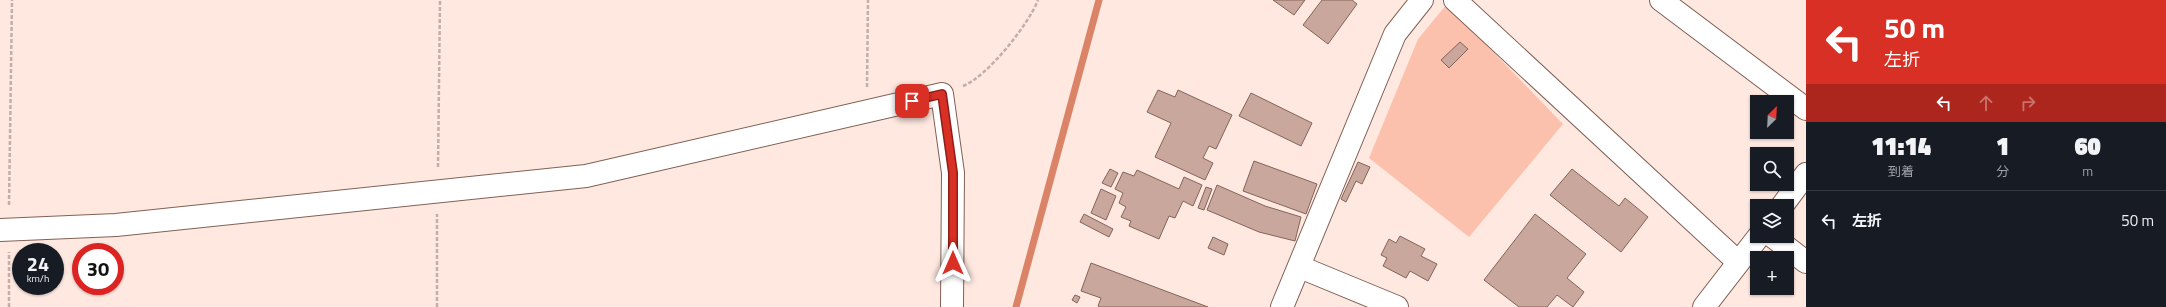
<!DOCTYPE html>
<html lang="ja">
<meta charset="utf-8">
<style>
:root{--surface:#171b24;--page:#242831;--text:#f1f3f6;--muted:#9ea1a6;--line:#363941}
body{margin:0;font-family:"Titillium Web","Noto Sans JP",sans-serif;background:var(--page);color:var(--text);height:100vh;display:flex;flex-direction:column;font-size:15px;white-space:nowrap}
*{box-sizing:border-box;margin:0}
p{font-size:13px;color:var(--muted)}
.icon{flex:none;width:22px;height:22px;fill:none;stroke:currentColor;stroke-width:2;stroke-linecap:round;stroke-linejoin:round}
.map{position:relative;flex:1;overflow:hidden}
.drawer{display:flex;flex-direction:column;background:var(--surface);width:360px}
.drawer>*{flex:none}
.top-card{background:#d93025;color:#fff;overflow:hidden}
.needle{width:26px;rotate:24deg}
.buttons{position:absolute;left:1750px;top:95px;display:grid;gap:8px}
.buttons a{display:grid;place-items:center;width:44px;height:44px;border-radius:0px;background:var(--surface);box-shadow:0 1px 3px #0004;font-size:20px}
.speed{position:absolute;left:12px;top:243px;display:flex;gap:8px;font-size:20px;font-weight:700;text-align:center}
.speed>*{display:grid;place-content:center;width:52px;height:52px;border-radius:50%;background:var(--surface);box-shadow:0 1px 3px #0004;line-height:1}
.speed small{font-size:10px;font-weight:400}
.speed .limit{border:6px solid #d22;background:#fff;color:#111}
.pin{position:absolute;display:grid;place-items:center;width:34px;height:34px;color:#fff;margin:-17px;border-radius:8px;box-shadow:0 2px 6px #0006}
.me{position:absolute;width:44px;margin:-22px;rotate:0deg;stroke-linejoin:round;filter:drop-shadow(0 0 3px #0008)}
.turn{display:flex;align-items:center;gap:14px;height:84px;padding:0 12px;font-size:18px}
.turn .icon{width:52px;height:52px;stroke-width:2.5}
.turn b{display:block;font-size:28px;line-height:34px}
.lanes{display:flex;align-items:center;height:38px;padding:0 12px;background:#0003;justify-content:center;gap:20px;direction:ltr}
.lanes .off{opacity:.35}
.eta{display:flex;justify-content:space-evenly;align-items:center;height:68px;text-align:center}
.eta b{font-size:24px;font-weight:800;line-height:28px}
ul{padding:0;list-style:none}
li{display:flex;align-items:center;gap:12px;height:60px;padding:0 12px;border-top:1px solid var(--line)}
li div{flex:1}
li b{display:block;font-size:15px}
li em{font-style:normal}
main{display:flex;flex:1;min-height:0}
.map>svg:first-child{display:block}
.green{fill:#fcc1ad}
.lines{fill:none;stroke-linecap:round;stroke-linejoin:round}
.stream{stroke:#db8366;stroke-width:7}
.building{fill:#caa79c;stroke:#846459}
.street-casing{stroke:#806156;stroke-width:24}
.path{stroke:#c3afa8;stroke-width:2.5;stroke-dasharray:4 2;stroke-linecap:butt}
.street{stroke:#fff;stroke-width:22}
.route-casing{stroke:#8d1f18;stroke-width:10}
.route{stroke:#d93025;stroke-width:7}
</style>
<main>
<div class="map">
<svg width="1806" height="307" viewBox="0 0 1806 307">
<rect width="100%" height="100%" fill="#fee8e0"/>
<polygon class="green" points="1447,4 1563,124 1469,237 1369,158 1418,39"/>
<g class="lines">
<polyline class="stream" points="1016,307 1099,0"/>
</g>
<g class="building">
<polygon points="1273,0 1305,0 1294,15"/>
<polygon points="1322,0 1352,0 1357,4 1328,44 1303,25"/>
<polygon points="1460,42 1468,49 1449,68 1441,60"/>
<polygon points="1158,90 1175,97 1178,90 1232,115 1216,149 1209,146 1203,158 1213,163 1205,180 1155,157 1171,123 1147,112"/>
<polygon points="1251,93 1312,123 1301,146 1239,116"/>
<polygon points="1254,161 1317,184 1306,214 1243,191"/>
<polygon points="1358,162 1370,167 1362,184 1356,181 1346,202 1341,199"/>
<polygon points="1110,169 1118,173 1111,187 1102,183"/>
<polygon points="1572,169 1619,206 1625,198 1648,217 1621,252 1550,195"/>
<polygon points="1137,170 1179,189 1184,177 1202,185 1193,206 1183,201 1175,218 1169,216 1159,239 1129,226 1131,221 1121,217 1126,207 1119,203 1123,193 1115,189 1123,172 1134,176"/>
<polygon points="1217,185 1265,206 1301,217 1295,241 1259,232 1207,210"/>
<polygon points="1206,187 1212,189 1204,210 1198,208"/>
<polygon points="1101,189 1116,196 1106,220 1091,213"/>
<polygon points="1084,214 1113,229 1109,237 1080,222"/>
<polygon points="1535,214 1586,254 1567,278 1584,292 1573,307 1557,295 1547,307 1519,307 1484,280"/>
<polygon points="1400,236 1425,249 1421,256 1437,264 1428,281 1410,271 1406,278 1383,266 1387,258 1381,255 1389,239 1396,243"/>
<polygon points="1213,237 1228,244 1224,255 1208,248"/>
<polygon points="1091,263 1208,307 1100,307 1098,306 1101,298 1081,291"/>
<polygon points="1075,295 1080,297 1077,303 1072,300"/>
</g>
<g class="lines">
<defs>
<g id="street">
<polyline points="1455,0 1738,262"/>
<polyline points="1661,0 1806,109"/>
<polyline points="1782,206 1806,174"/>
<polyline points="0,230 116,225 586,176 942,94 953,173 952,307"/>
<polyline points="1772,236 1806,262"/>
<polyline points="1300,267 1397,307"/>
<polyline points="1282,307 1395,34 1422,0"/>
<polyline points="1704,307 1759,236"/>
</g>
</defs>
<use href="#street" class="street-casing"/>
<g class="path">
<path d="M963,86C987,77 1029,24 1038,0"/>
<polyline points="867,87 868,0"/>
<polyline points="438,167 440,0"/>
<polyline points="9,205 12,0"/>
<polyline points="9,307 9,252"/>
<polyline points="437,307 437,214"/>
</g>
<use href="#street" class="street"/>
</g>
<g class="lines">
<defs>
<polyline id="route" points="912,101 942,94 953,173 953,263"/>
</defs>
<use href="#route" class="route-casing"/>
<use href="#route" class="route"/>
</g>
</svg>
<div class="buttons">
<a><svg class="needle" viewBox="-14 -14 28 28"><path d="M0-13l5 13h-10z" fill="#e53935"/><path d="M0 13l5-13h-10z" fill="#9ea1a6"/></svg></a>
<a><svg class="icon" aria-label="search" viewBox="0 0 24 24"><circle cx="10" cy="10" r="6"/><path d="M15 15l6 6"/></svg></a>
<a><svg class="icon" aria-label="layers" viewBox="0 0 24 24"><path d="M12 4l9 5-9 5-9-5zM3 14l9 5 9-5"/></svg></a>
<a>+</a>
</div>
<div class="speed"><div>24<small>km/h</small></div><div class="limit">30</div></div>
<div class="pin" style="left:912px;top:101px;background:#d93025"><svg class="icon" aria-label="arrive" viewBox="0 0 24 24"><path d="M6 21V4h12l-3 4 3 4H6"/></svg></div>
<svg class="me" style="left:953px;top:263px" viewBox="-20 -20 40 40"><path d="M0-17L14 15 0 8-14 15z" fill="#d93025" stroke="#fff" stroke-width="4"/></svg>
</div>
<section class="drawer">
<div class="top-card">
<div class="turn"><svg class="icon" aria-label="left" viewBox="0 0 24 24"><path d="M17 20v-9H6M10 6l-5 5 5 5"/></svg><div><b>50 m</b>左折</div></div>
<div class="lanes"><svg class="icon" aria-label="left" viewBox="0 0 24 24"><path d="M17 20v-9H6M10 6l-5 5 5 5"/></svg><svg class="icon off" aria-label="ahead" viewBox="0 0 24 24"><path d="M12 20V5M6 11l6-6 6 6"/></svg><svg class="icon off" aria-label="right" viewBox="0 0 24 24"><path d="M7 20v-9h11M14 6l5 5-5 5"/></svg></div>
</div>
<div class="eta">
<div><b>11:14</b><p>到着</p></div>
<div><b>1</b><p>分</p></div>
<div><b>60</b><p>m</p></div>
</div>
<ul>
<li><svg class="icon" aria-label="left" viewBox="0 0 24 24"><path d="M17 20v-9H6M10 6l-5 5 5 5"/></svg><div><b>左折</b></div><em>50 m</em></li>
</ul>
</section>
</main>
